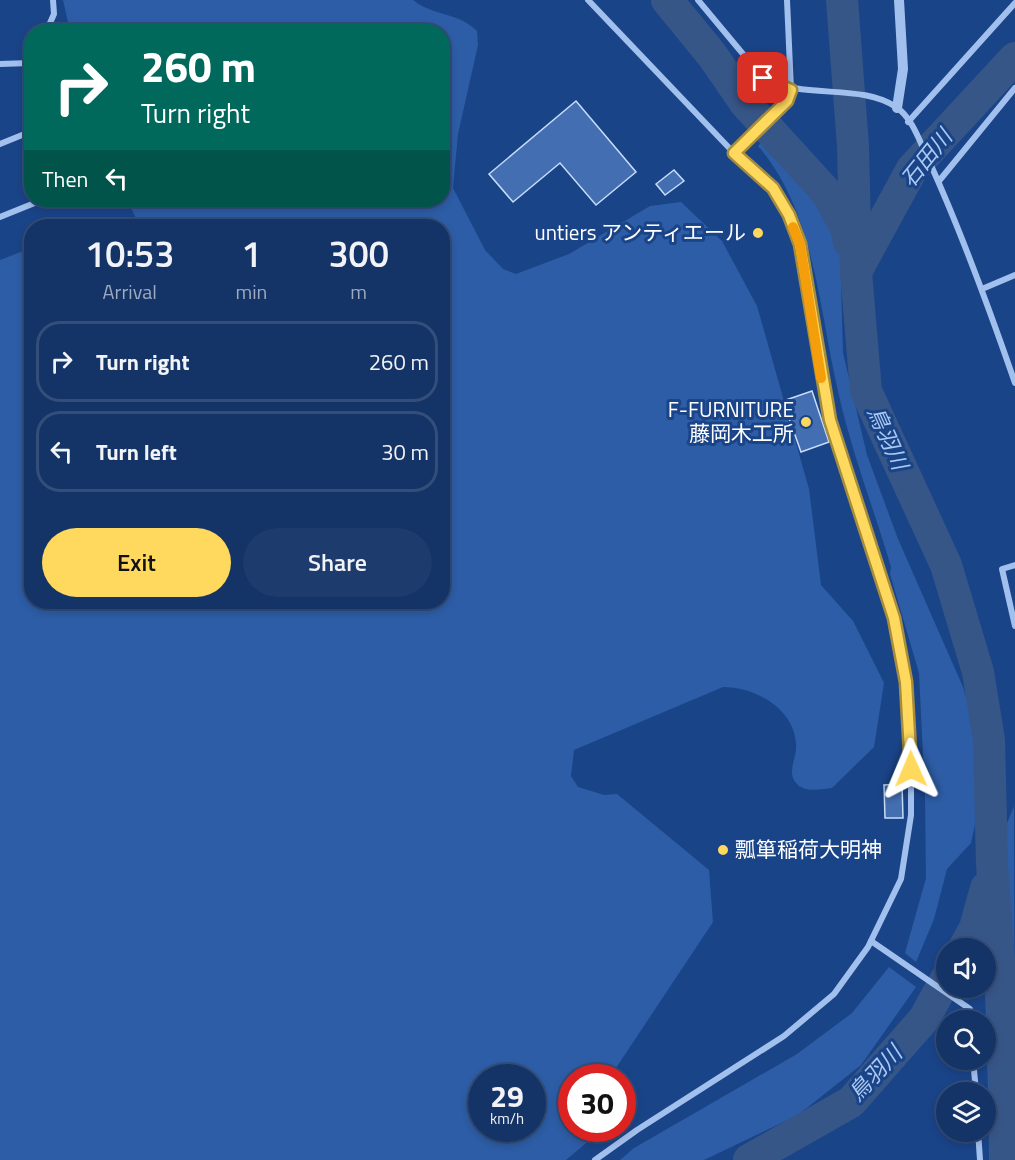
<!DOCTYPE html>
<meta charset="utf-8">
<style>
:root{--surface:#143366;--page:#1d3b6c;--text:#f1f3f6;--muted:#9daabf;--line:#334e7a;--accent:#ffd95e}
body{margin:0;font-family:"Titillium Web","Noto Sans JP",sans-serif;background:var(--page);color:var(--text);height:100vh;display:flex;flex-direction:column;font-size:22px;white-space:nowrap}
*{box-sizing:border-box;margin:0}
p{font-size:20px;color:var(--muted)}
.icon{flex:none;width:33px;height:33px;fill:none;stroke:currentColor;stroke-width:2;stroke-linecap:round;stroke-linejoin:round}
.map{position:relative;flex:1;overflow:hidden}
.details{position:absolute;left:24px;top:219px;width:426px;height:390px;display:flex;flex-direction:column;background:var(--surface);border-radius:24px;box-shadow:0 3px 9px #0003,0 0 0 2px var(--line)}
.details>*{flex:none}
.guide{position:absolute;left:24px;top:24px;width:426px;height:183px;border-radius:24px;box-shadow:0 3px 9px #0003,0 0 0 2px var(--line);background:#00695c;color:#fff;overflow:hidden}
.fabs{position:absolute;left:936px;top:938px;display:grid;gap:12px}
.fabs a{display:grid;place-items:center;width:60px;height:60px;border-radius:50%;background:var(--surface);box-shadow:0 3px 9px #0003,0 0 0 2px var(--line);font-size:30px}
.speed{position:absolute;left:468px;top:1064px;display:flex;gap:12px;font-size:30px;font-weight:700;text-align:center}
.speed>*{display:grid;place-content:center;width:78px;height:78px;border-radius:50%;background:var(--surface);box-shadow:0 3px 9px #0003,0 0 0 2px var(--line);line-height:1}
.speed small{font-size:15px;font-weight:400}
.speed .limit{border:9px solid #d22;background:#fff;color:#111}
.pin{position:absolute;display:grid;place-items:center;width:51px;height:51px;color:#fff;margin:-26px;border-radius:12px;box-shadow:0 3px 9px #0006}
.me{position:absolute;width:66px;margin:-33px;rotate:359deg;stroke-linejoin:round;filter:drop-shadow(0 0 4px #0008)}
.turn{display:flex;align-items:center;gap:21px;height:126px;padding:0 18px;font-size:27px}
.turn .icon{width:78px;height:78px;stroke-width:2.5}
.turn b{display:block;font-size:42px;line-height:51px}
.then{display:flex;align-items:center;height:57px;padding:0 18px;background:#0003;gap:12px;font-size:22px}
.eta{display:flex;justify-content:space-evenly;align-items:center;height:102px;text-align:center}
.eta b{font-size:36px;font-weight:600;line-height:42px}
.action{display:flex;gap:12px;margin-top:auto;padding:12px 18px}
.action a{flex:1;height:69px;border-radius:36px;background:var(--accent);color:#111;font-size:24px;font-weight:600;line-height:69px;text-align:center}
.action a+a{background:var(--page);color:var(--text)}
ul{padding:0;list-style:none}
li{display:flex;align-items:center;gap:18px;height:81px;margin:0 12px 9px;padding:0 6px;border:3px solid var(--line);border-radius:24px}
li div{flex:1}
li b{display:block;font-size:22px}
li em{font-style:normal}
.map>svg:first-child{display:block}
.green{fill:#2d5da6;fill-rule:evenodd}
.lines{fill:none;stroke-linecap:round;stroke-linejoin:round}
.river{stroke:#375688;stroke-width:32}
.building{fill:#436eb1;stroke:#c8dcf9;stroke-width:1.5}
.minor{stroke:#a2c0ed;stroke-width:6}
.tertiary{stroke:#a2c0ed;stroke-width:10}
.route-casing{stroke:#a68d3d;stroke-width:15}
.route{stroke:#ffd95e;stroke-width:10}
.slow{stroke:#f59e0b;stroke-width:10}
.poi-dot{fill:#ffd95e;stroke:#1a4488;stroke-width:2}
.labels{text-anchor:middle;stroke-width:6;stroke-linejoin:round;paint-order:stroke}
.poi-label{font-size:21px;fill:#fff;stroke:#1a4488;text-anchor:end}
.water-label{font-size:22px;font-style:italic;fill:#aecaf4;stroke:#1a4488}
</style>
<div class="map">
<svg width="1015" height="1160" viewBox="0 0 1015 1160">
<rect width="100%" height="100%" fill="#1a4488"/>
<g class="green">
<path d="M63,0H413C435,17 458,12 477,31L478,45L458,134L453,188L485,250L503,269L516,274L529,269L569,254L650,206L681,202L722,241L757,306L809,489L821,585L853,621L884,683L874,747L832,788C822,789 805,793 797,784C787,774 795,761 796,749C798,711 757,687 723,687L574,750L571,776L578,787L604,795L617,794L709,870L713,922L610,1077H572V1128H604L566,1160H0V260L31,248L32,602H442V226H140L127,200H442V32L70,31ZM482,1077H532V1128H482Z"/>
<path d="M766,137L802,173L833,218L840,247L843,353L867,455L898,539L963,687L977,733L976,820L971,843L947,869L934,919L916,962L905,953L926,878L925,797L919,673L890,574L891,567C874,509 851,451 838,391C819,310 815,212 758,146Z"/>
<polygon points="1014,806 1015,1153 990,1157 985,987 1007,894 1004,831"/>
<polygon points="889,967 916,987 861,1065 798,1115 704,1160 620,1160 634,1148 797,1054 852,1013"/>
</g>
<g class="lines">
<g class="river">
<polyline points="667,0 712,55 745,103 827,193 846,228 849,242"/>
<polyline points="842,0 853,146 856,272 866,391 946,565 978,672 989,740 992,864 1004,1030 1005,1160"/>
<polyline points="857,270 912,169 1015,58"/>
<polyline points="964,948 975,928 986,888"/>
<polyline points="749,1160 851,1102 924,1019 946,979"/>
</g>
</g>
<g class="building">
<polygon points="576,101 636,172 596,205 560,163 513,202 489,174"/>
<polygon points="674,170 684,181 665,195 656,184"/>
<polygon points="812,391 829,442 801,452 783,401"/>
<polygon points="902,784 903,818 885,818 884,785"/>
</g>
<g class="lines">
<g class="minor">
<polyline points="588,0 734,153 773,188 789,215 800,244 830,420 894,618 906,682 911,747 911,815 901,879 868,947 834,994 784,1036 637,1130 595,1160"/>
<path d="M698,0L763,78C804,100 861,83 896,107C913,118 920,143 929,161C962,233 989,308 1015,383"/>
<polyline points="46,32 54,14 53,0"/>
<polyline points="31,61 32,82"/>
<polyline points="0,64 30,63"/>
<polyline points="908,122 1015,3"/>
<polyline points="0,144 32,131"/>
<polyline points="734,153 787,101 791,90 787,0"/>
<polyline points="939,181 1015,88"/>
<polyline points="0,217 42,200"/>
<polyline points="982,289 1015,275"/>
<polyline points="1015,565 1002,569 1015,626"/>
<polyline points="871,941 970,1009 971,1020"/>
<polyline points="973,1059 976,1092"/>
<polyline points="978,1131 980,1160"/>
</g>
<polyline class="tertiary" points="897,108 903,69 899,0"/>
</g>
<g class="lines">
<defs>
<polyline id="route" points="763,78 791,90 787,101 734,153 773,188 789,215 800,244 830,420 894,618 906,682 911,769"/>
</defs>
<use href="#route" class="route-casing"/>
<use href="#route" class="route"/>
<polyline class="slow" points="793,227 800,244 821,378"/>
</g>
<g class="poi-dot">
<circle cx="758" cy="233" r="6"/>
<circle cx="806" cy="422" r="6"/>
<circle cx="723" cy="850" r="6"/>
</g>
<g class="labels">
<g class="poi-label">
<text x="746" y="240">untiers アンティエール</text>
<text x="794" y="417">F-FURNITURE<tspan x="794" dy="24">藤岡木工所</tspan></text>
<text x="735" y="857" text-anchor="start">瓢箪稲荷大明神</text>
</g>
<g class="water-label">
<text transform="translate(926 158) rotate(-51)" y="8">石田川</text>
<text transform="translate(888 438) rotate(66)" y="8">鳥羽川</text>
<text transform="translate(875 1073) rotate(-47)" y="8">鳥羽川</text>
</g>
</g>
</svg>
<div class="fabs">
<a><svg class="icon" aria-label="sound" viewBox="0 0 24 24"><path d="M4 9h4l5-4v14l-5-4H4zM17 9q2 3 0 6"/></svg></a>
<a><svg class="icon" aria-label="search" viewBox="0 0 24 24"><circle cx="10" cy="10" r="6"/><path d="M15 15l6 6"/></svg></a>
<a><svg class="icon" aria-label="layers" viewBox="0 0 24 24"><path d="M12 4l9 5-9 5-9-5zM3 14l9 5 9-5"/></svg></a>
</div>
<div class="speed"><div>29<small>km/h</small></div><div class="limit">30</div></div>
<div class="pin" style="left:763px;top:78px;background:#d93025"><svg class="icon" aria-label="arrive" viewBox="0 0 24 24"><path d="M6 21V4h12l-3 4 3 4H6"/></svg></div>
<svg class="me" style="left:911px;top:769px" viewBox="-20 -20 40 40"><path d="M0-17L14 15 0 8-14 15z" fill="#ffd95e" stroke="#fff" stroke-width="4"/></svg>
<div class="guide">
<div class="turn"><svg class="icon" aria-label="right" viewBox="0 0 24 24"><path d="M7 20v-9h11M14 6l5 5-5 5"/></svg><div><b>260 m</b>Turn right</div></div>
<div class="then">Then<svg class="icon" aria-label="left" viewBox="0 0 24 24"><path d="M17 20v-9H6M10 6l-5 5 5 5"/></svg></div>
</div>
<section class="details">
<div class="eta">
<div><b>10:53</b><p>Arrival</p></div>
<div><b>1</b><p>min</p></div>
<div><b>300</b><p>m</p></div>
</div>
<ul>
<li><svg class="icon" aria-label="right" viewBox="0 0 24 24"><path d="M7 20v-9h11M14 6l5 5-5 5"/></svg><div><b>Turn right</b></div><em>260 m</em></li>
<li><svg class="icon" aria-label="left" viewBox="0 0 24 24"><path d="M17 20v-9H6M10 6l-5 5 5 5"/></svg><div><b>Turn left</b></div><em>30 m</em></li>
</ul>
<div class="action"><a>Exit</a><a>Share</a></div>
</section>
</div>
